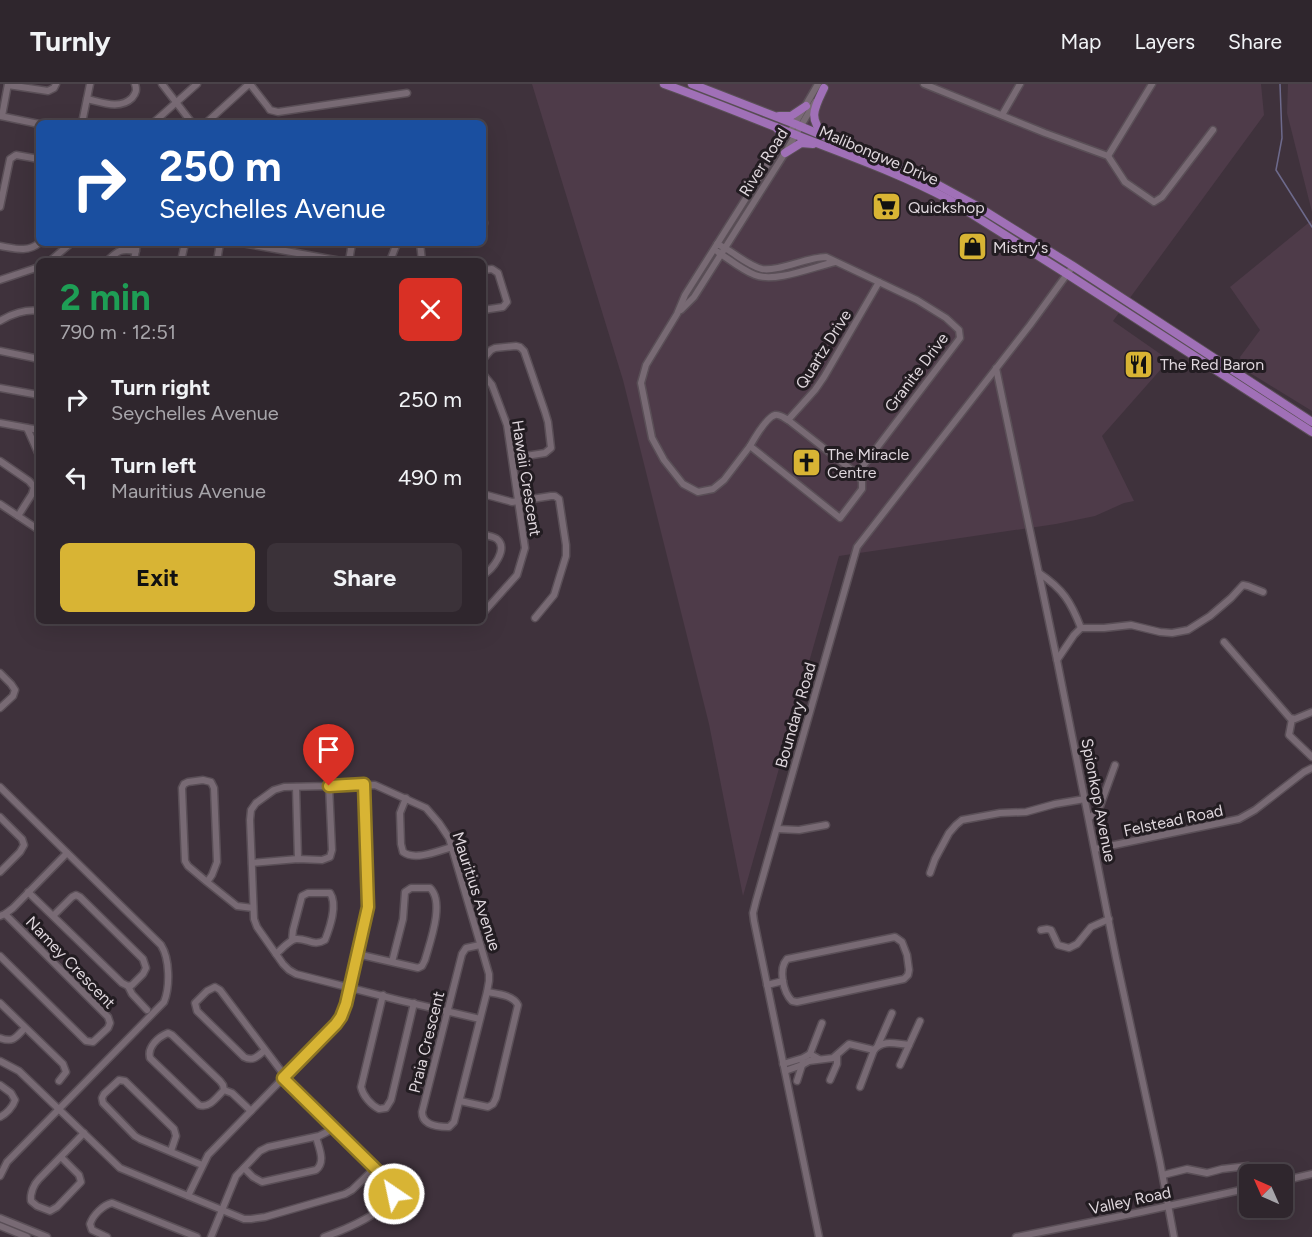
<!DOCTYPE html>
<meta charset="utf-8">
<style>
:root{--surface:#2f262d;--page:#3b3239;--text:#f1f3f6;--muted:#a7a5aa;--line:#4a4349;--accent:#d8b434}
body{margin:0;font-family:Figtree,sans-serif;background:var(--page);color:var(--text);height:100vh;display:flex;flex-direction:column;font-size:22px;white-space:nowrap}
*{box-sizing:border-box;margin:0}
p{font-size:20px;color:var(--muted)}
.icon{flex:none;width:33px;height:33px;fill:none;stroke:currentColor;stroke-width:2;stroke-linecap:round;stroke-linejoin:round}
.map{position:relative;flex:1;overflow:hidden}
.details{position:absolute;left:36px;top:174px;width:450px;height:366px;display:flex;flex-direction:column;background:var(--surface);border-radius:9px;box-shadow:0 6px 24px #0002,0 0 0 2px var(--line)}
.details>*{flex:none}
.hud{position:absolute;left:36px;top:36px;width:450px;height:126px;border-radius:9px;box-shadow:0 6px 24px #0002,0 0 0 2px var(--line);background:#1a4fa0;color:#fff;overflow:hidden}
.needle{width:39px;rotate:315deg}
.controls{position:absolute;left:1239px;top:1080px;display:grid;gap:12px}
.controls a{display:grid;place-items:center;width:54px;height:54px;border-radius:9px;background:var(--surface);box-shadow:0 6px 24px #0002,0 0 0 2px var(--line);font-size:30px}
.pin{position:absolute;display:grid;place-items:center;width:51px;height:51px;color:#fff;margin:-62px -26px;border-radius:50% 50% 50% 0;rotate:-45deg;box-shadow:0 0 6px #0007}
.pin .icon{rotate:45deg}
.me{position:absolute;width:66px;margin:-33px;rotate:326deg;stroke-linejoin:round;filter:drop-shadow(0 0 4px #0008)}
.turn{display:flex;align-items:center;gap:21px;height:126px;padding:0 24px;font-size:27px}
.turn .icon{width:78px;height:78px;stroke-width:2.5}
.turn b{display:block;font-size:42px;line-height:51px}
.round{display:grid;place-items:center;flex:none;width:63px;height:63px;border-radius:9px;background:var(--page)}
.summary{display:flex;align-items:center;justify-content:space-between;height:102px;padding:0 24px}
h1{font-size:36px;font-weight:700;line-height:45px;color:#1e9e55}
.primary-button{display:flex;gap:12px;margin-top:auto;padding:12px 24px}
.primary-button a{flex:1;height:69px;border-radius:9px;background:var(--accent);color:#111;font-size:24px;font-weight:700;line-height:69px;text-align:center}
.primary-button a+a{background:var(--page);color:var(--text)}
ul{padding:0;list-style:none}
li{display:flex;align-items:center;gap:18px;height:78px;padding:0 24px}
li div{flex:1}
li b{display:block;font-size:22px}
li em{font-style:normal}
header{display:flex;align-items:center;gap:36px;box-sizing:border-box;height:84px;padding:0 30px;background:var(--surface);border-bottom:2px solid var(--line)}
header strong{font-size:28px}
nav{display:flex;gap:33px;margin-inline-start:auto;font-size:21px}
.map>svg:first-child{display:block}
.built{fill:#4e3b49}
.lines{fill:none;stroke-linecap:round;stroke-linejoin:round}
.stream{stroke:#6d6a8c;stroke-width:1.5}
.minor-casing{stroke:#5a4f57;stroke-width:9}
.major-casing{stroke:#5a4f57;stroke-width:10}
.minor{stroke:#786a74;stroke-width:6}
.major{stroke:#a070b7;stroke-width:8}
.route-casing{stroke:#8c7522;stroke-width:15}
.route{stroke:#d8b434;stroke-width:10}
.labels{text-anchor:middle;stroke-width:6;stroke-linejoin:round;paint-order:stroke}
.street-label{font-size:16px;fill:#dfd7dd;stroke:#221c21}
.poi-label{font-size:16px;fill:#dfd7dd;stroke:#221c21;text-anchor:start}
</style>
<header>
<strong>Turnly</strong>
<nav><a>Map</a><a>Layers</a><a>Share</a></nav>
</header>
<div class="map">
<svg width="1312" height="1153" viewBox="0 0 1312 1153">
<rect width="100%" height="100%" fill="#3f323c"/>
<g class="built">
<polygon points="532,0 1261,0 1264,31 1113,237 1169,276 1102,352 1134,417 1124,419 1095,432 1056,440 839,472 743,812 709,640 623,296"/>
<polygon points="1288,0 1312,0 1312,128 1287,29"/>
<polygon points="1312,136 1312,327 1242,284 1240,273 1260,246 1230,203"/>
</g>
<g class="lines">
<polyline class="stream" points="1280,0 1282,54 1276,86 1312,143"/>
<defs>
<g id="minor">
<polyline points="162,0 192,39"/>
<polyline points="250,0 268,23 270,26 278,28 407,9"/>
<polyline points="924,0 1045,49 1108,72 1125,98 1154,118 1162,113 1213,46"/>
<polyline points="8,1 48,7 54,4 56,0"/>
<path d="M87,15C101,18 120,26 132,14C136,9 137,6 135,0"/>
<polyline points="1002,31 1020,0"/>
<polyline points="0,32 39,40"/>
<polyline points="2,32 8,0"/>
<polyline points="82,39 90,0"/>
<polyline points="153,39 197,0"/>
<polyline points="206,39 249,0"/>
<polyline points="1108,72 1152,0"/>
<polyline points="0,123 10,75 16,71 39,75"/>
<polyline points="483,134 484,139 483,144"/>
<polyline points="242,159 341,177"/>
<polyline points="420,159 422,177"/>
<path d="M717,160C732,166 746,181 762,185C778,188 807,173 826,173L917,216L946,234L959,246L960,254L957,258L857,390L788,336"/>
<path d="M0,162C13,164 28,169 39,159"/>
<path d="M718,168C730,176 742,186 755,191C775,199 813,183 835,178"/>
<polyline points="50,177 71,159"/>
<path d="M107,177C118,167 120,164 136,167"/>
<polyline points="134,177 137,159"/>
<polyline points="181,177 185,159"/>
<polyline points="217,177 220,159"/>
<polyline points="349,177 352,159"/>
<polyline points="390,177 397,159"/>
<polyline points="483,186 492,185 498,189 507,218 503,223 483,226"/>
<polyline points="0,196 39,183"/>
<polyline points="681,226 694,213 785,69 815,18"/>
<path d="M0,237C11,230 26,225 39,227"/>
<polyline points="0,267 39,275"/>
<polyline points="483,275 491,266 495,264 516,262 520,263 524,267 545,328 548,338 551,364 545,369 513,374"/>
<polyline points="996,284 1057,576 1116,874 1160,1078 1174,1153"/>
<polyline points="483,290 492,301 507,341 525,464 517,491 483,529"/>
<polyline points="0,304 39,311"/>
<polyline points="0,339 39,346"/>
<polyline points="27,344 39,371"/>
<polyline points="750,362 724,396 713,405 698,408 683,400 664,376 652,354 641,299 646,281 677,230 685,211 782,57 790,48 818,0"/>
<polyline points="0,377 29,397 34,403 32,410 18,432"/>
<path d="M857,390L862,397V405L840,434L750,362C754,355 767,333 775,331C780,330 784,334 788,336L815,306L824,293L879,198"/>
<polyline points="483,410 512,418 551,412 555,412 559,415 566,461 566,472 554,511 535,534"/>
<polyline points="0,420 39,446"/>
<path d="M483,450C487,452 493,452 497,455C509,465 492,486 483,491"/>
<path d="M1039,489C1063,505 1071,518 1081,544"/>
<polyline points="1224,558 1290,634 1295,635 1312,628"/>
<polyline points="1057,576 1074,551 1081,544 1104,544 1131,541 1160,548 1172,549 1188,546 1210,532 1231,514 1243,501 1248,502 1263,508"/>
<polyline points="0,589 11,600 15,606 13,612 0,624"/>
<polyline points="1292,635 1289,651 1312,673"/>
<path d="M0,703L161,861C170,875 170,903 164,918L7,1078L0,1092"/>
<polyline points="296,703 298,775"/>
<path d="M406,714L400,729L401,760L403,768C415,777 438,767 452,763"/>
<polyline points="0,733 22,755 24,761 20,768 0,788"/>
<polyline points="1089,734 1096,729 1099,725 1115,681"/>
<polyline points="777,745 799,746 826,741"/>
<polyline points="1095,765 1239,735 1255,726 1304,688 1312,684"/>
<polyline points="252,779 298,775 322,776 330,773 332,766 329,702"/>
<polyline points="930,789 935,775 949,749 956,741 962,736 1000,729 1026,728 1055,720 1085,715"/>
<polyline points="207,798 188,782 185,777 182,704 184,700 188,698 203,696 211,698 214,704 217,778 212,791 207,798 237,822 253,824"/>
<polyline points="28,808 122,899 128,902 132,901 143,890 146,884 143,875 80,813 76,811 72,813 53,832"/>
<polyline points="0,832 5,830 13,824 67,769"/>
<polyline points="1041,846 1047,845 1051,846 1058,861 1069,864 1077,860 1091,843 1109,835"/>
<path d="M895,853L902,858L907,871L909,886L908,891L904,895L797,918L792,917C783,908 778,885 787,875Z"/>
<path d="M276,870C282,865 289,856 296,855C307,854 314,863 325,856C330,843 338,821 330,809H308L302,812L293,846L292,856"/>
<path d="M357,870L418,884L422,882L425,876C430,858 445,818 430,804H411L405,808L403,835L392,878"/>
<polyline points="0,872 86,957 93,958 108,944 110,939 108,933 5,830"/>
<polyline points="767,901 783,897"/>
<polyline points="128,902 132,910 147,926"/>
<path d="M383,911L361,1003C363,1012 371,1021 379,1025L386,1024L391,1016L414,919"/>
<polyline points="0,919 63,980 66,988 59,997"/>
<path d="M480,935C453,929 425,922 398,916L296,890L289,886L283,880L257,843L254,835L250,736L251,726L256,719L274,706L284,703L375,701L426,724L439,739L449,754L489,890V897L487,908L454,1038L449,1043C438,1043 422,1041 422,1028L462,870L466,864L480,861"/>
<path d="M0,954C14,959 16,953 25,944"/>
<polyline points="878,961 892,929"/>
<path d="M265,966C258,972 253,978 244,973L197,927L195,919L207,907L215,903L220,906L285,992"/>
<polyline points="810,970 822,939"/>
<polyline points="0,977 19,987 120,1084 244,1135 251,1135 265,1133 345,1110 352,1106 375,1084"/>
<polyline points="783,980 803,974 810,970 819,975"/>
<polyline points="900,981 920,937"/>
<path d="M785,987L802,981L809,977L833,974L849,960L874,966C883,955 896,960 909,961"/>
<path d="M283,994L390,1099L395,1107C389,1128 344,1146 324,1153"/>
<polyline points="830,996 837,980 837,972"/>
<polyline points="797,997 803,978"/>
<path d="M0,1001L11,1009L15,1016C13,1023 6,1030 0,1033"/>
<polyline points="860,1003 874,966"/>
<path d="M224,1006C217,1013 209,1025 199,1021L150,974C147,963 158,953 168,949L172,951L220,997L223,1001L224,1006L232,1009L251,1027"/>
<path d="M460,1017L488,1023L493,1020L496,1014L518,921C513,911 498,910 487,908"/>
<polyline points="171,1067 176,1052 174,1045 125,997 119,996 104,1010 102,1014 103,1019 135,1052 140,1055 202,1081"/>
<path d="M61,1073L79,1091L81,1098L57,1123L50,1127L37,1122L31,1117C30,1109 34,1100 39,1095L84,1049"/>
<path d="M244,1084L253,1093L262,1098L316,1086C326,1078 319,1064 316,1053"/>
<polyline points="1163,1091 1187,1085 1207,1089 1222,1085 1248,1082 1255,1084"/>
<polyline points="1282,1097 1312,1090"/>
<polyline points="188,1112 208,1071 336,940 342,930 367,829 364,701"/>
<polyline points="0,1134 47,1153"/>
<polyline points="0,1142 27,1153"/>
<path d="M107,1153L92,1146L90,1140C93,1131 103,1121 112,1119L197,1153"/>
<polyline points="211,1153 236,1092 260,1067 268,1063 319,1052 327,1048 333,1042"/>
<polyline points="819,1153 754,837 753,829 756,817 857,463 1030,241 1073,182"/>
<polyline points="1016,1153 1141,1128 1250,1104"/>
</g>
<g id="major">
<path d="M664,0C709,16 752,34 796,51C847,71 899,89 948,115L1067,190L1312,348"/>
<polyline points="692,0 795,40 931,97 975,121 1073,182 1312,338"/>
<path d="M824,4C815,23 807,35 825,51"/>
<polyline points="779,32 791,32 806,22"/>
<polyline points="776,43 782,51 782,57"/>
<polyline points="785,69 801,59 813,60"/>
</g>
</defs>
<use href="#minor" class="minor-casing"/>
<use href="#major" class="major-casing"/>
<use href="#minor" class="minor"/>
<use href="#major" class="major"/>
</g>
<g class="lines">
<defs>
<polyline id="route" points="329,702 364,700 368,823 346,920 341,933 336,940 283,994 390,1099 394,1105 394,1110"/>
</defs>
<use href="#route" class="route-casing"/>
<use href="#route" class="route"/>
</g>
<defs>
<symbol id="supermarket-square" viewBox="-11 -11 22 22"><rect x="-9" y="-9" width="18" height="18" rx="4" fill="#d8b434" stroke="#221c21"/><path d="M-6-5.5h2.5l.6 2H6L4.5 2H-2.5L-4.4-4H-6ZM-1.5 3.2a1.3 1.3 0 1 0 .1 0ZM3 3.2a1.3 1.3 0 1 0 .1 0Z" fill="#111"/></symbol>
<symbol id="shop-square" viewBox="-11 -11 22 22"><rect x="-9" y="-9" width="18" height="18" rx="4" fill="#d8b434" stroke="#221c21"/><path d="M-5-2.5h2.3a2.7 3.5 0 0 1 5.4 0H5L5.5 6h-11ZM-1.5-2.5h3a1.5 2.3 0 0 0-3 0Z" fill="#111"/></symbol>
<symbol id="restaurant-square" viewBox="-11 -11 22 22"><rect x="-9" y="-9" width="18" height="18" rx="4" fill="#d8b434" stroke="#221c21"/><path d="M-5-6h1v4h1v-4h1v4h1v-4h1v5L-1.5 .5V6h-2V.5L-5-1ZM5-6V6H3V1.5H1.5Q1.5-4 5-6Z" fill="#111"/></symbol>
<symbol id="church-square" viewBox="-11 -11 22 22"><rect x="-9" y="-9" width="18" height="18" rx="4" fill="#d8b434" stroke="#221c21"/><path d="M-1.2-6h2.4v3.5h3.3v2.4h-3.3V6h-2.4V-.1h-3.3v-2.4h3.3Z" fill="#111"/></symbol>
</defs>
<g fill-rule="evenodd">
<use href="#supermarket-square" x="870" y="106" width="33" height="33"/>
<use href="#shop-square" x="956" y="146" width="33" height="33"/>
<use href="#restaurant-square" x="1122" y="264" width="33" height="33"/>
<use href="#church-square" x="790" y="362" width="33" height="33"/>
</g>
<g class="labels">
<g class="street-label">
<text transform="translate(879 71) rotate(23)" y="6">Malibongwe Drive</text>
<text transform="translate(763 78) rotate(-58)" y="6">River Road</text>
<text transform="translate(823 265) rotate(-58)" y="6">Quartz Drive</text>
<text transform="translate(916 288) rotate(-53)" y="6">Granite Drive</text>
<text transform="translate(527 394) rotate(81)" y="6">Hawaii Crescent</text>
<text transform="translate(795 631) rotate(-74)" y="6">Boundary Road</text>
<text transform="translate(1099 716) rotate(79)" y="6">Spionkop Avenue</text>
<text transform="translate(1173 736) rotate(-12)" y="6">Felstead Road</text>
<text transform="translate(477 807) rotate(72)" y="6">Mauritius Avenue</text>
<text transform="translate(71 878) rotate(46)" y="6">Namey Crescent</text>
<text transform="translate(426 958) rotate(-76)" y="6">Praia Crescent</text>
<text transform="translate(1130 1116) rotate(-12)" y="6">Valley Road</text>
</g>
<g class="poi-label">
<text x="908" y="129">Quickshop</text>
<text x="993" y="169">Mistry's</text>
<text x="1160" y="286">The Red Baron</text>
<text x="827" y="376">The Miracle<tspan x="827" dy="18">Centre</tspan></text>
</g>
</g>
</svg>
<div class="controls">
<a><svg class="needle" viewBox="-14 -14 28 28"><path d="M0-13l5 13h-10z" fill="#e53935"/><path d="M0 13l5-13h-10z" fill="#a7a5aa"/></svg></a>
</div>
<div class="pin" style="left:329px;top:702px;background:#d93025"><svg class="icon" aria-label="arrive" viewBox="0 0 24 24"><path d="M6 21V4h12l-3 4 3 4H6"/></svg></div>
<svg class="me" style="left:394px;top:1110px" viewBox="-20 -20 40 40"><circle r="17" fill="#d8b434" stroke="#fff" stroke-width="3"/><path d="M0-11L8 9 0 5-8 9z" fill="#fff"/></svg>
<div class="hud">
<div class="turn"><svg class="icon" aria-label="right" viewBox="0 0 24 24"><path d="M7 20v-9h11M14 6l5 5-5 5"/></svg><div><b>250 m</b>Seychelles Avenue</div></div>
</div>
<section class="details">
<div class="summary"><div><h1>2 min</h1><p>790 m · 12:51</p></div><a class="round" style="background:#d93025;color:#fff"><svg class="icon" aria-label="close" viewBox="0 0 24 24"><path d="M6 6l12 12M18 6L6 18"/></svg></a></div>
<ul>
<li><svg class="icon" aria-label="right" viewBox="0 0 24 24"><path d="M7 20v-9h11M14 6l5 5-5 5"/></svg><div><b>Turn right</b><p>Seychelles Avenue</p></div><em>250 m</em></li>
<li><svg class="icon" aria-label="left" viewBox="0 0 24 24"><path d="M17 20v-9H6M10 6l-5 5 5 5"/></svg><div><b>Turn left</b><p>Mauritius Avenue</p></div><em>490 m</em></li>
</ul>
<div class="primary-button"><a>Exit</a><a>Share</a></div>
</section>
</div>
